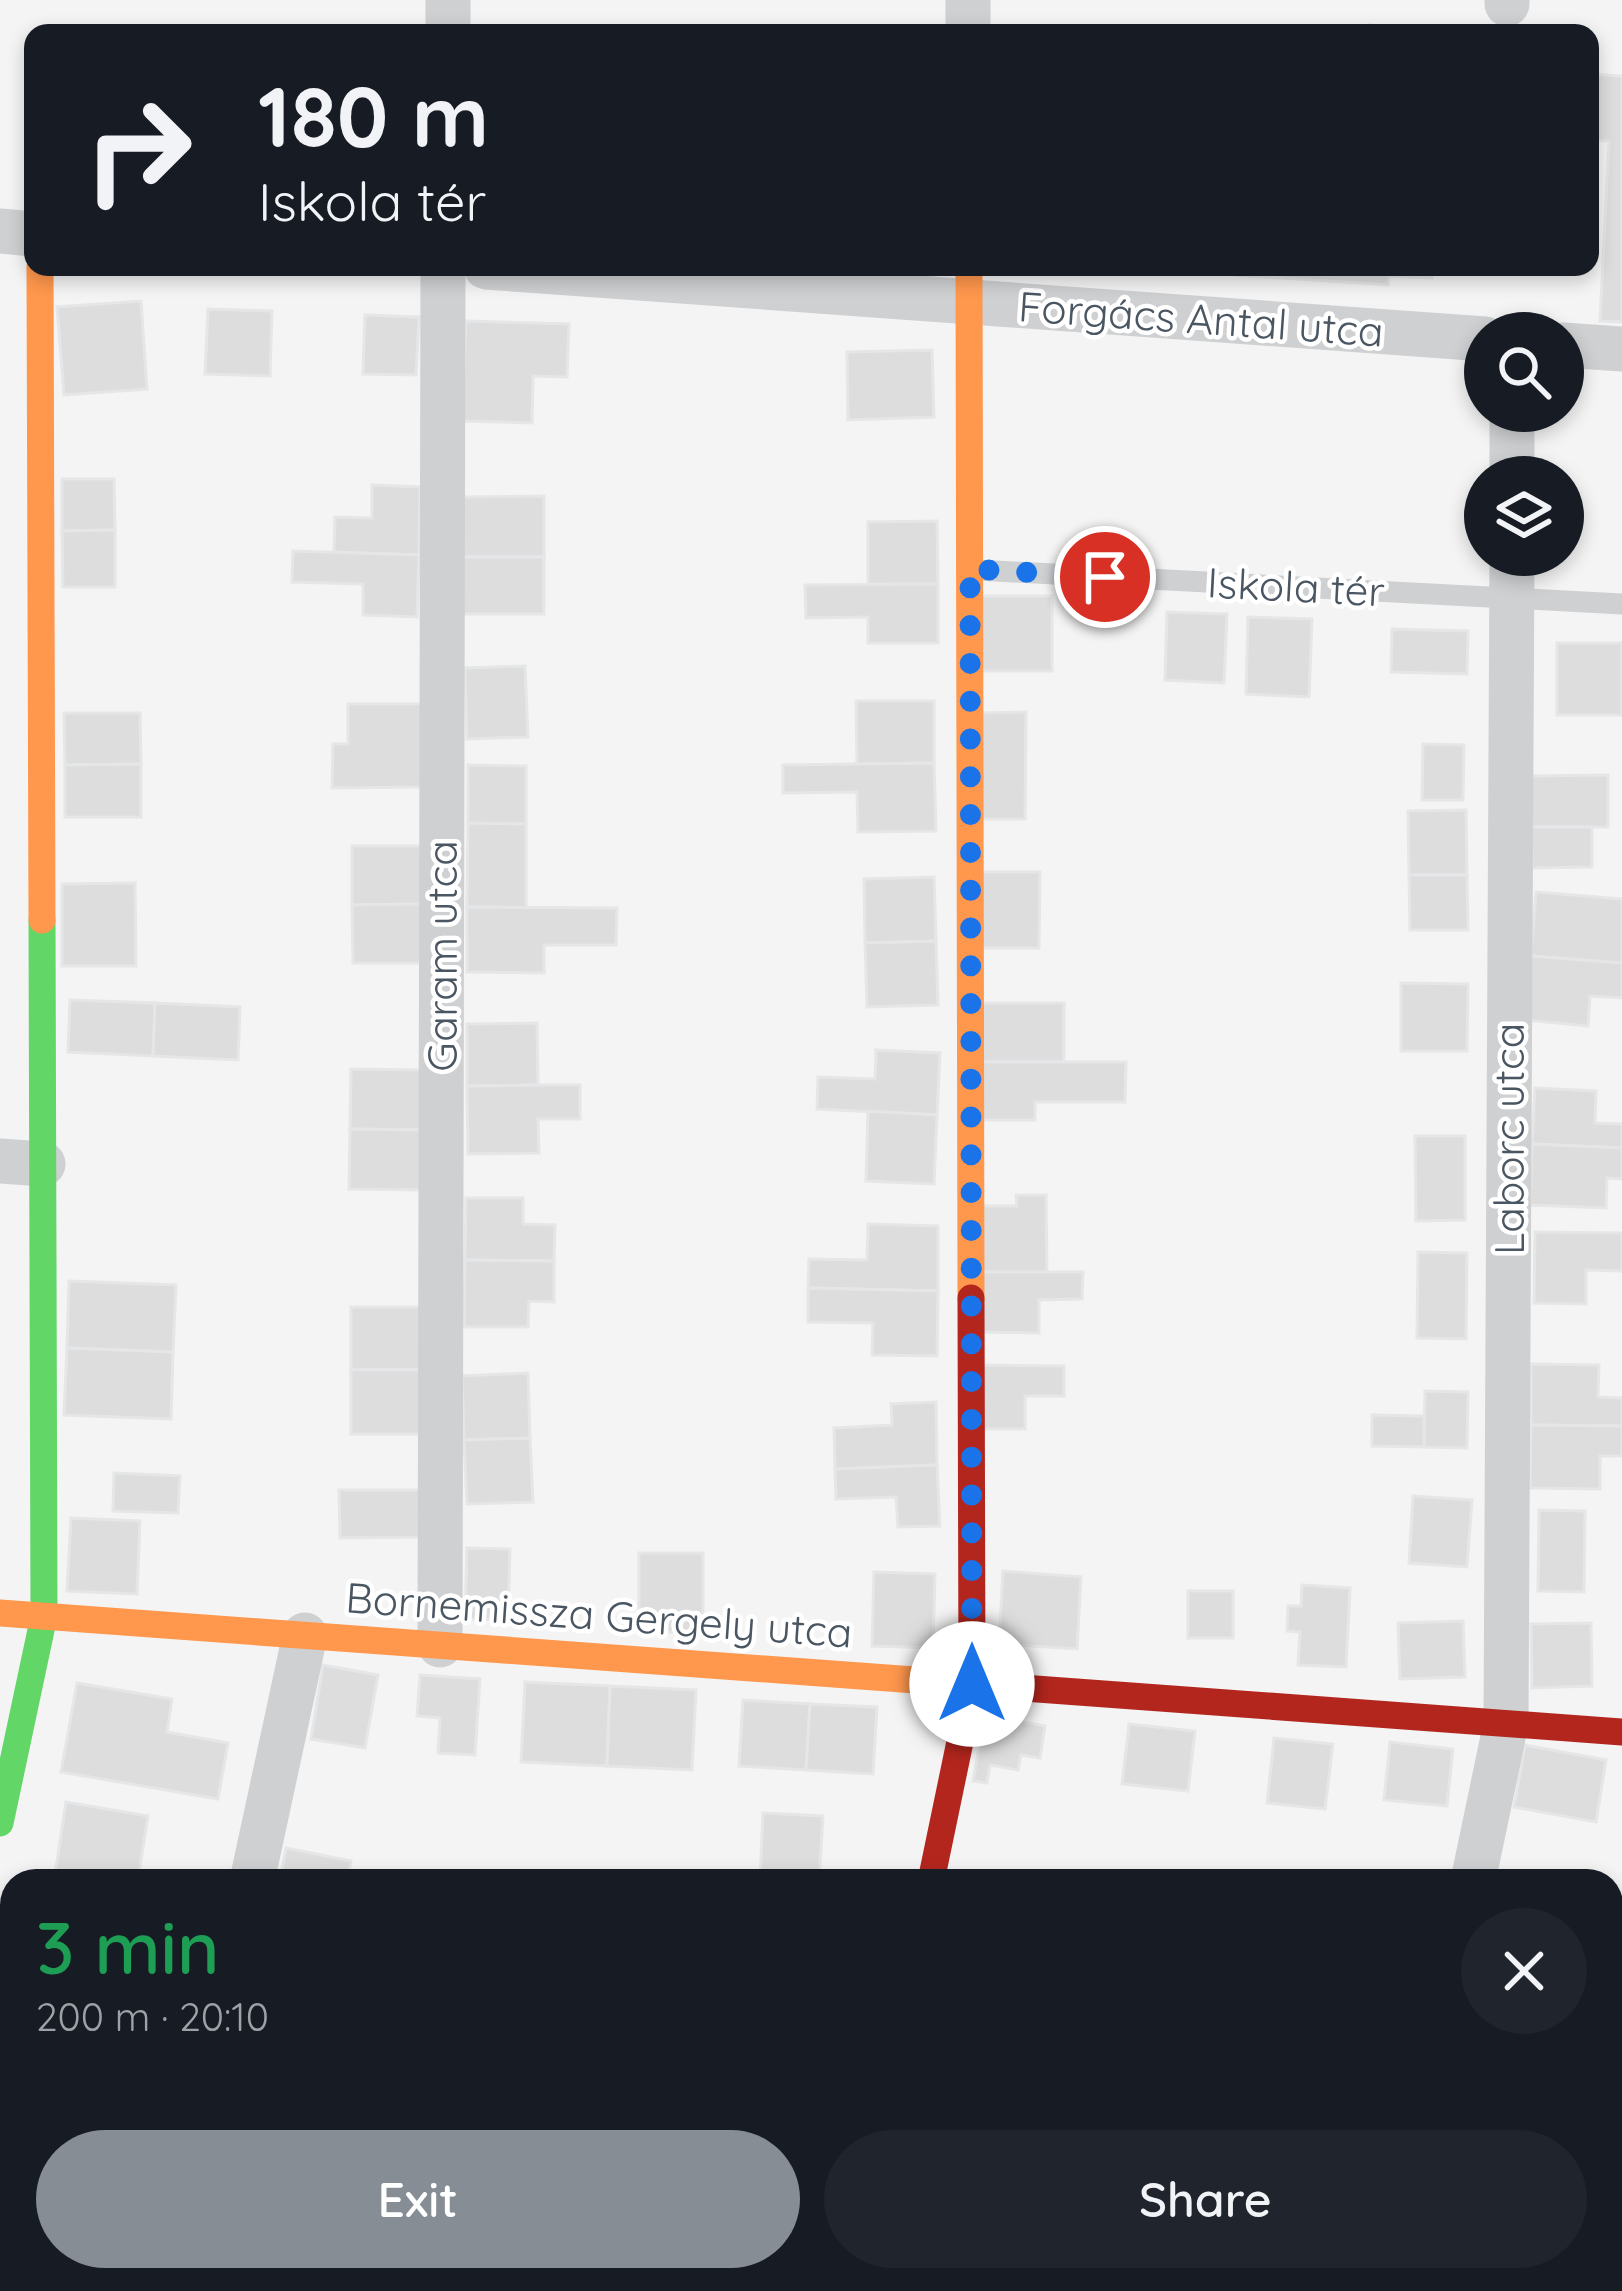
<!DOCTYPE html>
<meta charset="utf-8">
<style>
:root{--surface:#171b24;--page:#20242c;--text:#f1f3f6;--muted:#9ea1a6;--accent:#868d94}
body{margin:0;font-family:Quicksand,sans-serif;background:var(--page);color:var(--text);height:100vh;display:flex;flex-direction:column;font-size:45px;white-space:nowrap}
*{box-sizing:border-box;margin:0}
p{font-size:39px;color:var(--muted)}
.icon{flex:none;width:66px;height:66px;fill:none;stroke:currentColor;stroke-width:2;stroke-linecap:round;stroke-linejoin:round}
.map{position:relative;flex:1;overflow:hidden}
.drawer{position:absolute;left:0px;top:1869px;width:1623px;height:423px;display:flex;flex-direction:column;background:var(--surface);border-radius:36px 36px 0 0;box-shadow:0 6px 18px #0003}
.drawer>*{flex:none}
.hud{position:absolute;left:24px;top:24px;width:1575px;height:252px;border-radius:24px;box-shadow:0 6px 18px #0003;background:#171b24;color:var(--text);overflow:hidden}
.controls{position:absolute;left:1464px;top:312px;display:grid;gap:24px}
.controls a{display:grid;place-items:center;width:120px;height:120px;border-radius:50%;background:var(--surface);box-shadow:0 6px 18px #0003;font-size:60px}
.pin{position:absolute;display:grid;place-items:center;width:102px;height:102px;color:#fff;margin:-51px;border:6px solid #fff;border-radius:50%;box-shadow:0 3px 12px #0007}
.me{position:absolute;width:132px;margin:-66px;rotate:0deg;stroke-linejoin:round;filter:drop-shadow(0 0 9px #0008)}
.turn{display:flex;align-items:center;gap:42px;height:252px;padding:0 36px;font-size:54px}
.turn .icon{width:156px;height:156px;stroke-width:2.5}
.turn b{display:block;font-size:84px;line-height:102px}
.round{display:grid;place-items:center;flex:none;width:126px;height:126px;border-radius:63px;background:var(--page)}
.head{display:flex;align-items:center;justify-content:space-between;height:204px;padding:0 36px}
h1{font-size:72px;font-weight:600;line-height:90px;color:#1e9e55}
.action{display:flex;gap:24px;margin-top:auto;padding:24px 36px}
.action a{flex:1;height:138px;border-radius:72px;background:var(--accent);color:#fff;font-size:48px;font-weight:600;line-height:138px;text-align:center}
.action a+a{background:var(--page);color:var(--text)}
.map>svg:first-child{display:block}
.building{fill:#ddddde;stroke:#e5e6e7;stroke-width:3}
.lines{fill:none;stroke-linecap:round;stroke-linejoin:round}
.lane{stroke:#ced0d2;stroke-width:21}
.street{stroke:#ced0d2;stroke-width:45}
.fast{stroke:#63d668;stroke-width:27}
.slow{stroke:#ff974d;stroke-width:27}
.jam{stroke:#b3261e;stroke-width:27}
.route{stroke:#1a73e8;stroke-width:21;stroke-dasharray:0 37.8}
.labels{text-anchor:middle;stroke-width:9;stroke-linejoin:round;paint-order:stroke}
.street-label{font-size:42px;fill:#4a5661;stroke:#fff}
</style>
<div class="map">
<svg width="1622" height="2291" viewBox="0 0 1622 2291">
<rect width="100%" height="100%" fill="#f4f4f4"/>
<g class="building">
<polygon points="1370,25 1442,33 1370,33"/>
<polygon points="1590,74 1622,76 1622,322 1600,321 1609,141 1590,140"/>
<rect x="868" y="267" width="66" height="20"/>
<polygon points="1234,267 1433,267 1432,278 1389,276 1388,285 1234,275"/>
<polygon points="141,301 147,389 64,395 57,307"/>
<polygon points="208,309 272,311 270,376 205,374"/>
<polygon points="365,315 419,317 416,375 363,374"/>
<polygon points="466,321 569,324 567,377 533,376 532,423 462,421"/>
<polygon points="932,350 934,417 848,420 847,352"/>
<polygon points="62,479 114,479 115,530 62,531"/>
<polygon points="372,485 420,487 419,555 334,552 335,517 372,518"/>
<polygon points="544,496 544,557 462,557 462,497"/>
<polygon points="937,521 938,584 868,584 868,522"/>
<polygon points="115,530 115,587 63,587 62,531"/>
<polygon points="293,551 419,555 417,617 363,615 363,584 292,582"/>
<rect x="462" y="557" width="82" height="57"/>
<polygon points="938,584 938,643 868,643 868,617 806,618 805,585"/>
<polygon points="977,596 1052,596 1052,671 978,671"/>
<polygon points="1167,612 1227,614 1224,683 1165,680"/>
<polygon points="1248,617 1312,619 1309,697 1246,694"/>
<polygon points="1392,629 1468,631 1467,674 1391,672"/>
<rect x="1557" y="643" width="65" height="72"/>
<polygon points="525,666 528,737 467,739 465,668"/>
<polygon points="856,701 934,701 934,763 857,764"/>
<polygon points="348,704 425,704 425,787 332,788 333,744 348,744"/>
<polygon points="1026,712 1025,819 978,819 978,713"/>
<polygon points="64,713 140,713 141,764 65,765"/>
<polygon points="1423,744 1464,745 1463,800 1422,800"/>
<polygon points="934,763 936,831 858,832 857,792 783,793 783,765"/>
<polygon points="141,764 141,817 65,817 65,765"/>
<polygon points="468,765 526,766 526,824 468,823"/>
<polygon points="1608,775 1608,827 1532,827 1530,776"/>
<polygon points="1466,810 1467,875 1409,875 1408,811"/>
<polygon points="468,823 526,824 526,908 467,907"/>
<polygon points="1532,827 1592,827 1592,867 1532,868"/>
<polygon points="352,846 421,846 421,904 352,905"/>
<polygon points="979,872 1040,872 1039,948 979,948"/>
<polygon points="1409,875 1467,875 1468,930 1410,930"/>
<polygon points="934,877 936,941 865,943 864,879"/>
<polygon points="135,883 136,966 62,966 62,884"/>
<polygon points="1536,892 1622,899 1622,963 1531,956"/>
<polygon points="421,904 421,963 353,963 352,905"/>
<polygon points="467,907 617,908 616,945 544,945 544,973 467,972"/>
<polygon points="936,941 938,1005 867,1007 865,943"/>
<polygon points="1531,956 1622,963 1622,998 1590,996 1588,1026 1526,1020"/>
<polygon points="1401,983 1468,984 1467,1051 1401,1051"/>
<polygon points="70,1000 155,1003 153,1056 68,1052"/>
<polygon points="155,1003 240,1007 238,1060 153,1056"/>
<rect x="979" y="1003" width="85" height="59"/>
<polygon points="537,1023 538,1085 467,1086 467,1024"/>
<polygon points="876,1050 940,1053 937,1115 817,1109 818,1077 875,1079"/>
<polygon points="979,1062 1126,1062 1125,1102 1035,1102 1035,1120 979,1120"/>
<polygon points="351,1069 423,1070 423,1130 350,1129"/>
<polygon points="538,1085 580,1085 580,1119 538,1119 539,1153 468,1154 467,1086"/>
<polygon points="1535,1088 1596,1091 1595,1123 1622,1124 1622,1148 1532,1144"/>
<polygon points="868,1111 937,1115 934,1184 866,1181"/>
<polygon points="350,1129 423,1130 422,1190 349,1189"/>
<polygon points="1415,1136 1465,1136 1465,1220 1416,1221"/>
<polygon points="1532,1144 1622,1148 1622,1179 1607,1178 1606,1208 1530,1205"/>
<polygon points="1016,1195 1046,1195 1047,1272 980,1272 980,1206 1017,1206"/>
<polygon points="466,1198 523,1198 523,1224 555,1225 554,1261 465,1260"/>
<polygon points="868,1224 938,1226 938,1291 808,1288 809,1259 867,1260"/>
<polygon points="1535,1232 1622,1233 1622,1271 1586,1270 1586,1304 1534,1303"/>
<polygon points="1418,1252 1467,1253 1466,1339 1417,1338"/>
<polygon points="465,1260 554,1261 554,1302 529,1301 528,1327 464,1327"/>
<polygon points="980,1272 1083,1272 1082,1299 1039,1300 1039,1333 980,1332"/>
<polygon points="69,1281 176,1285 173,1352 67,1348"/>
<polygon points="808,1288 938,1291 937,1356 872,1355 873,1323 808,1322"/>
<rect x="351" y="1307" width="70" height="63"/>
<polygon points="67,1348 173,1352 171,1419 64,1415"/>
<polygon points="1531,1364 1599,1365 1598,1397 1622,1398 1622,1426 1531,1425"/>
<polygon points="977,1365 1064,1366 1064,1396 1025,1396 1025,1429 978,1429"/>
<rect x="351" y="1370" width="70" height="64"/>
<polygon points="528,1373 530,1438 464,1440 462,1376"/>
<polygon points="1425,1391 1468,1392 1467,1448 1424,1447"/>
<polygon points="936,1402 937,1465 835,1469 834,1428 892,1425 891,1404"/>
<polygon points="1372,1415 1424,1416 1424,1447 1372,1446"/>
<polygon points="1531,1425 1622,1426 1622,1456 1600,1456 1600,1489 1530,1488"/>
<polygon points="530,1438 533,1502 467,1504 464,1440"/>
<polygon points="937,1465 940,1526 898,1527 896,1497 836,1499 835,1469"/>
<polygon points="114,1473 180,1476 178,1513 113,1511"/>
<polygon points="339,1490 423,1490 423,1537 340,1538"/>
<polygon points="1413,1496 1472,1500 1467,1567 1409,1563"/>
<polygon points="1539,1510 1585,1511 1584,1592 1538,1591"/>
<polygon points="71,1518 140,1521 137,1594 67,1591"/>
<polygon points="467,1548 510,1549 508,1620 465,1619"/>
<rect x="639" y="1553" width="64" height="79"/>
<polygon points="1003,1571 1081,1577 1077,1649 999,1644"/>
<polygon points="874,1572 935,1574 933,1648 872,1646"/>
<polygon points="1302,1585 1350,1588 1346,1667 1298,1665 1300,1632 1287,1631 1288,1606 1301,1606"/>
<rect x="1188" y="1591" width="45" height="47"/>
<polygon points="1463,1621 1465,1677 1400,1679 1398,1623"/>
<polygon points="1591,1623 1592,1686 1532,1688 1531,1624"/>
<polygon points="323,1665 378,1675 365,1748 311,1739"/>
<polygon points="420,1675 480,1679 475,1755 438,1753 440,1718 417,1716"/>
<polygon points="525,1682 610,1686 607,1766 521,1762"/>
<polygon points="77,1683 172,1699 167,1732 228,1743 218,1799 61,1772"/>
<polygon points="610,1686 696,1690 692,1770 607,1766"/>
<polygon points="743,1700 810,1704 806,1770 739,1766"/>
<polygon points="810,1704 877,1707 873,1774 806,1770"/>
<polygon points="985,1715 1045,1726 1040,1758 1021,1755 1018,1770 990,1765 987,1783 973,1781"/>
<polygon points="1129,1724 1195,1731 1188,1791 1122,1784"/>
<polygon points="1274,1738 1333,1744 1325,1809 1267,1803"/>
<polygon points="1390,1742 1453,1749 1447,1806 1384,1800"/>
<polygon points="1525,1745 1606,1760 1596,1822 1514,1807"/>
<polygon points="66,1802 148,1816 138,1879 101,1873 99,1881 54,1881"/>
<polygon points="763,1813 823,1816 819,1881 760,1881"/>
<polygon points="286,1848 351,1861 347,1881 280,1881"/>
<polygon points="12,2078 12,2147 0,2144"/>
<polygon points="0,2252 12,2254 10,2280 41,2285 42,2280 88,2280 86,2291 0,2291"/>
<polygon points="192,2280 272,2280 270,2291 190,2291"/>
<polygon points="694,2280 806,2280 804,2291 692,2291"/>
<polygon points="862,2280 928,2280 925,2291 859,2291"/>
<polygon points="1297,2280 1343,2280 1341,2291 1295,2291"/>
<polygon points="1438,2280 1489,2280 1486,2291"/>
</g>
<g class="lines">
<polyline class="lane" points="976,570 1622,604"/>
<g class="street">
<polyline points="968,0 968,33"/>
<polyline points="1507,0 1507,4"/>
<polyline points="448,33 448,0"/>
<polyline points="0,231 33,234"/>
<polyline points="486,267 1485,339"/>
<polyline points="1563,345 1622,349"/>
<polyline points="1512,477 1512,411"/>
<polyline points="0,1161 43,1164"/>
<polyline points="440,1645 443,267"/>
<polyline points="252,1881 305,1635"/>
<polyline points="1473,1881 1506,1723 1512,555"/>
<polyline points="0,2175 12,2177"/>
<polyline points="512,2280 566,2291"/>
<polyline points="164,2291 166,2280"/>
<polyline points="847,2291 849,2280"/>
<polyline points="1385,2291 1387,2280"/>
</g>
<polyline class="fast" points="0,1823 44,1616 42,920"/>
<g class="slow">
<polyline points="40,267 42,920"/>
<polyline points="969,267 971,1298"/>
<polyline points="0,1613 969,1684"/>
</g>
<g class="jam">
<polyline points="969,1684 1622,1732"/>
<polyline points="931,1881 972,1684 971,1298"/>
</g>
</g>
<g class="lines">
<polyline class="route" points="972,1684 970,569 1105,577"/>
</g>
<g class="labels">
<g class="street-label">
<text transform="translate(1201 319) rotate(4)" y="15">Forgács Antal utca</text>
<text transform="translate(1296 587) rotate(3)" y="15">Iskola tér</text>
<text transform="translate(442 956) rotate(-90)" y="15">Garam utca</text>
<text transform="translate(1509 1139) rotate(-90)" y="15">Laborc utca</text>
<text transform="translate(599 1615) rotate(4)" y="15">Bornemissza Gergely utca</text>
</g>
</g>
</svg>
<div class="controls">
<a><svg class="icon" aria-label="search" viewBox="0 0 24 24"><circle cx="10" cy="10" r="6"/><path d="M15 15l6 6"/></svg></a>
<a><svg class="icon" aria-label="layers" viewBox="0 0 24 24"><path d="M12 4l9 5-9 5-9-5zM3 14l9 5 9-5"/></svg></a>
</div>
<div class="pin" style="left:1105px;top:577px;background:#d93025"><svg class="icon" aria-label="arrive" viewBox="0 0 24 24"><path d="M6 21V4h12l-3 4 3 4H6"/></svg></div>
<svg class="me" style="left:972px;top:1684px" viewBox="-20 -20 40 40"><circle r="19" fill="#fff"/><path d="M0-13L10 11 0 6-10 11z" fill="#1a73e8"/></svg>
<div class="hud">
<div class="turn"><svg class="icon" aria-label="right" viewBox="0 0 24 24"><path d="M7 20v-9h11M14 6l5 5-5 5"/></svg><div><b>180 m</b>Iskola tér</div></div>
</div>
<section class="drawer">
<div class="head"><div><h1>3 min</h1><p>200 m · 20:10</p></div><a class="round"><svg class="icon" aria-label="close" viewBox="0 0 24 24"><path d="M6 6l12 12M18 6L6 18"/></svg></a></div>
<div class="action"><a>Exit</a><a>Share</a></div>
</section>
</div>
